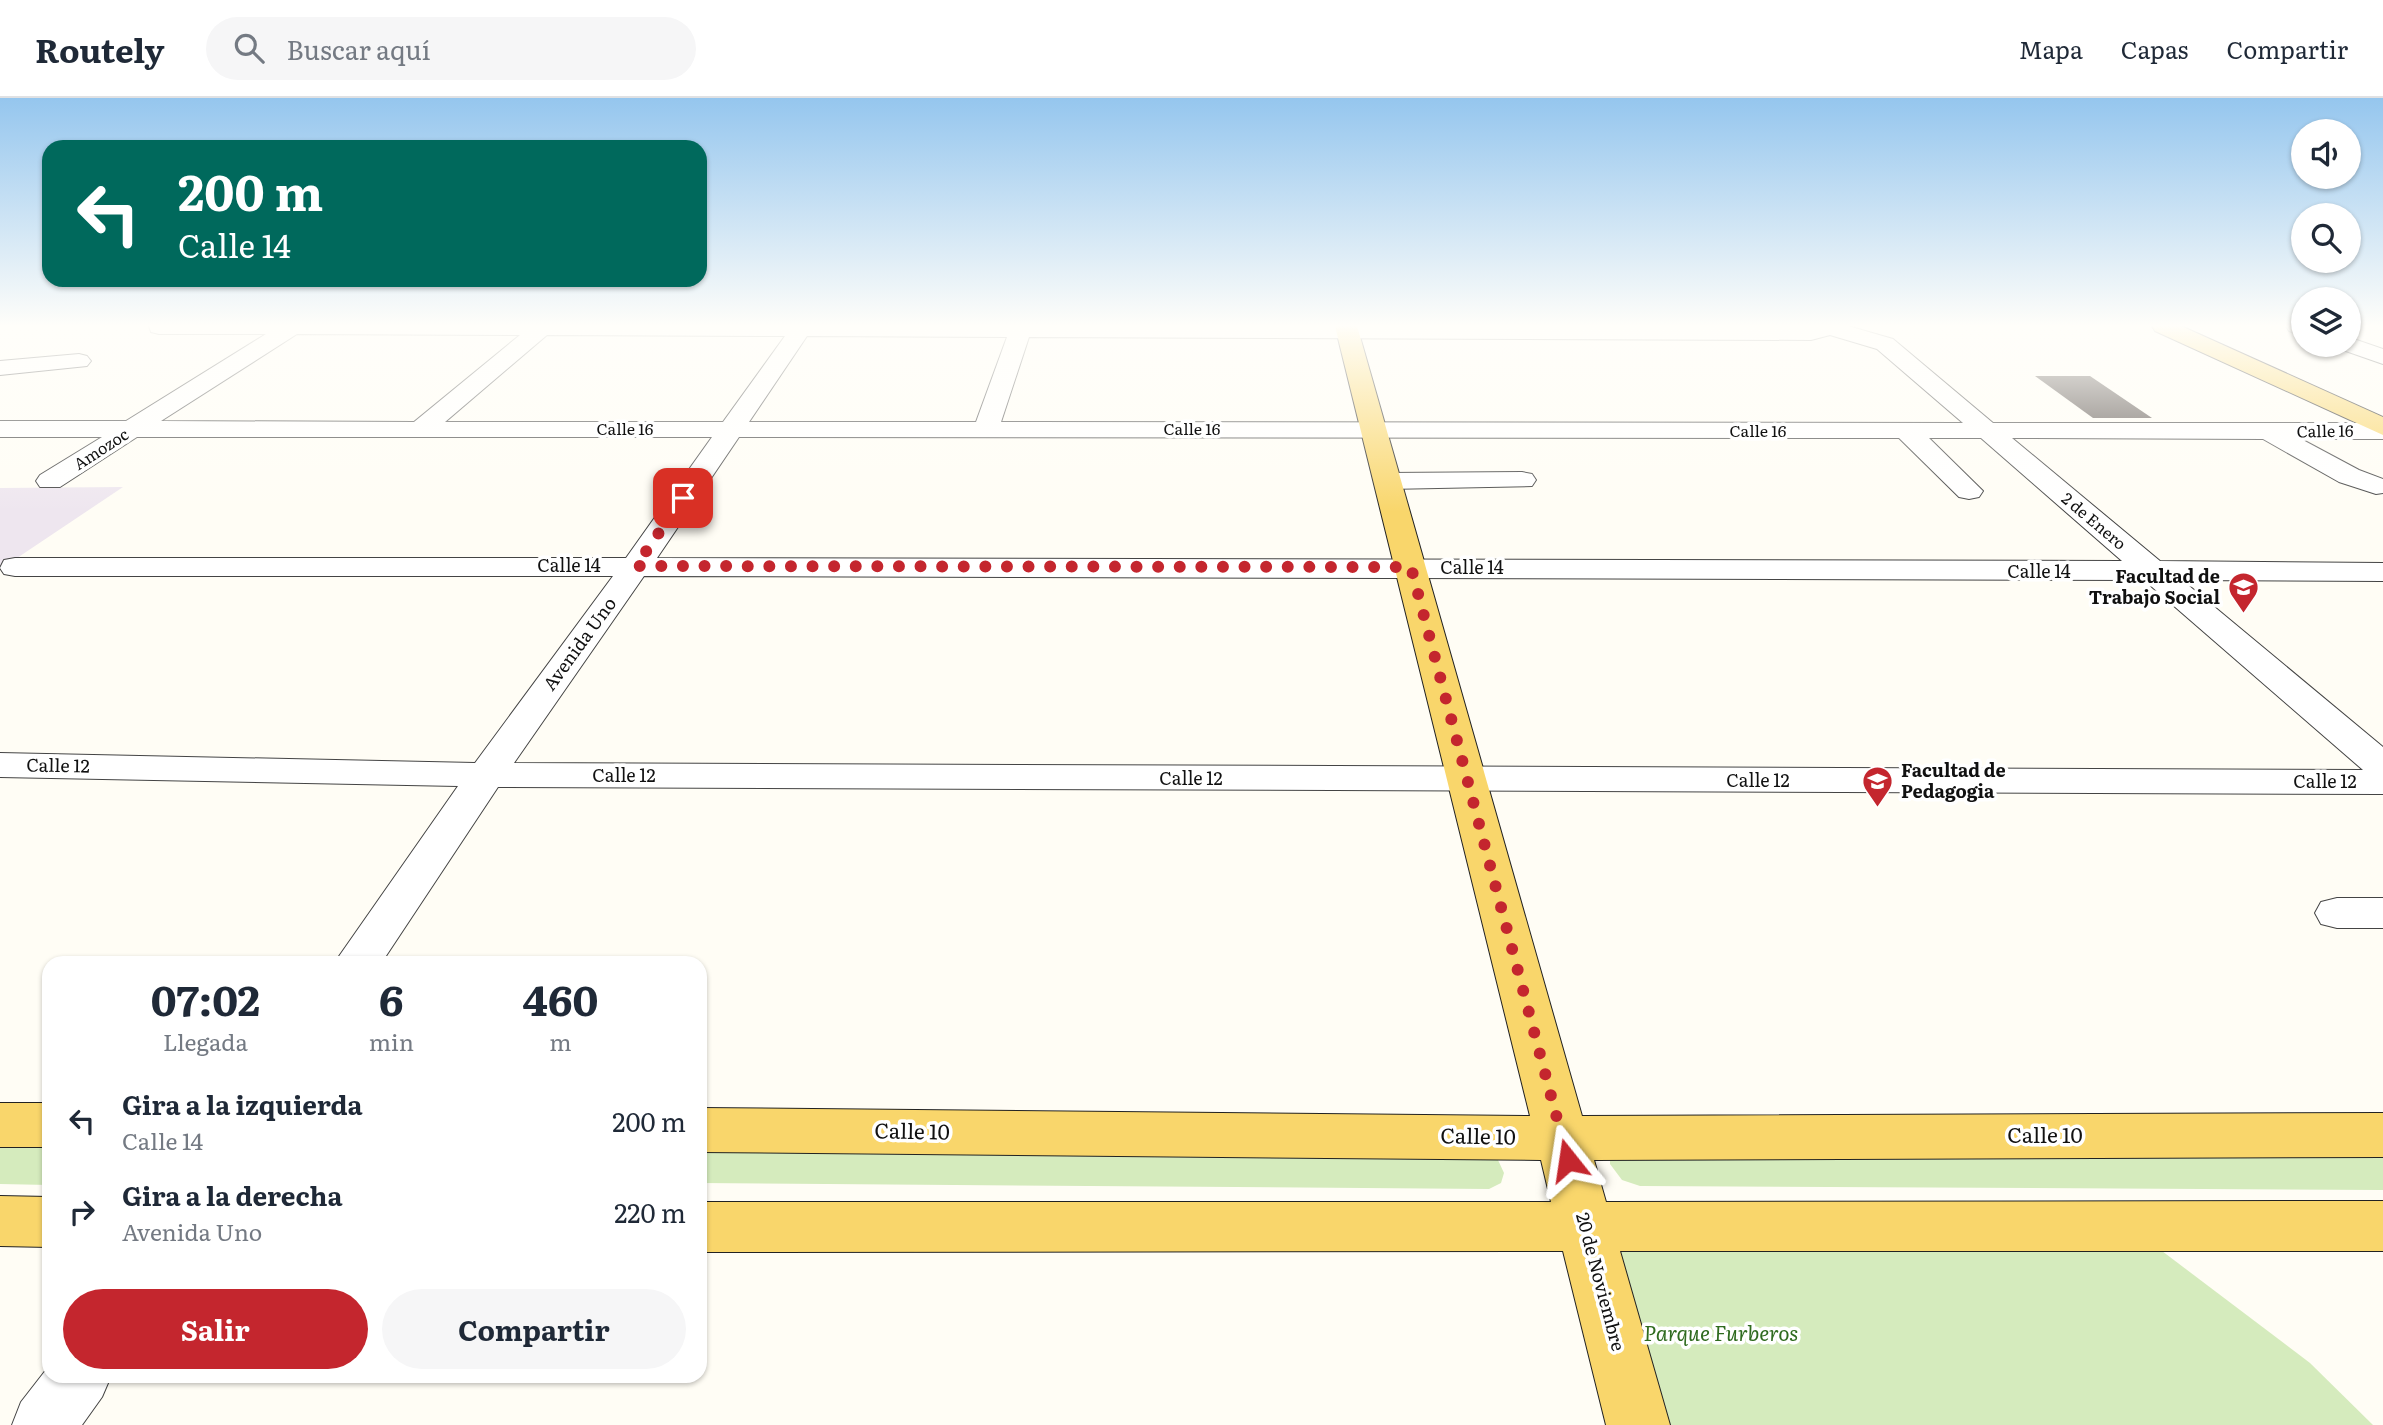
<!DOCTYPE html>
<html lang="es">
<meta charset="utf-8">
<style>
:root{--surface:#fff;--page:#f6f6f7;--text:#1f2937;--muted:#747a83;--line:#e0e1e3;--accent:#c4262e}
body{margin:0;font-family:Literata,serif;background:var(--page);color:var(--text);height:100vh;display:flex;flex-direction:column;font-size:26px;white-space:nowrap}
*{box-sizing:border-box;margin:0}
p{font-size:23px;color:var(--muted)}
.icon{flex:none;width:38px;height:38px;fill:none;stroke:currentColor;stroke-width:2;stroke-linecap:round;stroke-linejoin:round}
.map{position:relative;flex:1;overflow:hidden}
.side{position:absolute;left:42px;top:858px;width:665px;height:427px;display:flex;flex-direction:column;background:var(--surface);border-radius:21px;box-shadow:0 2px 5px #0004}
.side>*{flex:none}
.hud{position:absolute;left:42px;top:42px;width:665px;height:147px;border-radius:21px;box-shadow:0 2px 5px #0004;background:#00695c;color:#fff;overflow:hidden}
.controls{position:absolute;left:2291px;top:21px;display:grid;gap:14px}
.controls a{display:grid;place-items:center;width:70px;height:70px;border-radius:50%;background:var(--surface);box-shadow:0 2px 5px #0004;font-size:35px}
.pin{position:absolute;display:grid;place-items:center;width:60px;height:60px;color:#fff;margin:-30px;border-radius:14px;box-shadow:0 4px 10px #0006}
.me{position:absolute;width:77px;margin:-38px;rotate:345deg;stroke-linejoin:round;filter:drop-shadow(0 0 5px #0008)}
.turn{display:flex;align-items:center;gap:24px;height:147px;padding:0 21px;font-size:32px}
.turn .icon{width:91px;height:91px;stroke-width:2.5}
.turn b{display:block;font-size:49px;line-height:60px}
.eta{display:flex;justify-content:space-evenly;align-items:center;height:119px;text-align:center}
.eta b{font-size:42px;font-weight:700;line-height:49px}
.cta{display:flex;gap:14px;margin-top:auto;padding:14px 21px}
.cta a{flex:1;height:80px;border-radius:42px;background:var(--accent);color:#fff;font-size:28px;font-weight:700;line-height:80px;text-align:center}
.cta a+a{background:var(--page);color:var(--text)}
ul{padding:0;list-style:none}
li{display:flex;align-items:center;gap:21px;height:91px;padding:0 21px}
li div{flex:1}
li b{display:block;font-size:26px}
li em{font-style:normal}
header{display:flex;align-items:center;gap:42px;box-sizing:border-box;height:98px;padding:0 35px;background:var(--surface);border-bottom:2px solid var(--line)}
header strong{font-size:33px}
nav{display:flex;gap:38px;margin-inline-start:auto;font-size:24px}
.search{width:490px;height:63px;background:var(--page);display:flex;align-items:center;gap:18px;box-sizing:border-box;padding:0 24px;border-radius:38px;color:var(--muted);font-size:26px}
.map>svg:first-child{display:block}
.industrial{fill:#eee6ef}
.green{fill:#d5ebbd}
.building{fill:#5a524d}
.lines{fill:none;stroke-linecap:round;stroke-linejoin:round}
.minor-casing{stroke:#444;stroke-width:2}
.major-casing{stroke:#222;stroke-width:2}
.minor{fill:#fff;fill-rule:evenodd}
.major{fill:#f9d66b;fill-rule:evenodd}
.route{stroke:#c4262e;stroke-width:12;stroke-dasharray:0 21.6}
.labels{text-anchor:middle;stroke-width:7;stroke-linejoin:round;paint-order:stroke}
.far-street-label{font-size:16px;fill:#111;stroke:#fff}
.street-label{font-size:18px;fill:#111;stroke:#fff}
.poi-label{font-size:18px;font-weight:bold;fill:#111;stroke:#fff;text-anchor:end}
.near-street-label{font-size:21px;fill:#111;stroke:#fff}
.near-park-label{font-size:21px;font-style:italic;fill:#2f6b1f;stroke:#fff}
</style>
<header>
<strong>Routely</strong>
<div class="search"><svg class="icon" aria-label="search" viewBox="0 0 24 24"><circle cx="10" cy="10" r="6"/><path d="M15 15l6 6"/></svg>Buscar aquí</div>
<nav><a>Mapa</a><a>Capas</a><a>Compartir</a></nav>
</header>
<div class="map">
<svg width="2383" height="1327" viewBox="0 0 2383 1327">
<rect width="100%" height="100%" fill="#fffdf5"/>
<polygon class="industrial" points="123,389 23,456 0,472 0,390"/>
<g class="green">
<polygon points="0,1042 49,1042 49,1087 0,1086"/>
<polygon points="700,1047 1485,1055 1498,1062 1504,1075 1501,1085 1489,1091 700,1085"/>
<polygon points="2383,1055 2383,1092 1640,1088 1622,1082 1610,1066 1610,1058"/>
<polygon points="1595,1142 2162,1153 2310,1265 2373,1327 1647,1327"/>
</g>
<polygon class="building" points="2035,278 2090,278 2152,320 2093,320"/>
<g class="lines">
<defs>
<g id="minor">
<path d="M149,228H1848L1893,241L1993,325H2383V341H2301L2359,372L2383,381V395L2376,396L2339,384L2263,341L2012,340L2160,463L2383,465V483L2182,482L2383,649V696L498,689L382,864H335L458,688L0,679V655L475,665L613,478H15L4,476L0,470L4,462L15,460H626L712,339H137L60,389H40L36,383L40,377L102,339H0V323H126L266,236H159L151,234ZM297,236L520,237L414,324L161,323ZM547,237L785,238L723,324H445ZM1830,237L1877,251L1963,325L1001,324L1029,239L1811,242ZM807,238L1007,239L976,324H749ZM739,339L1899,340L1959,399L1969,401L1979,399L1983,393L1929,340H1981L2122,463L657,460ZM644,478L2144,482L2363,672L514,665Z"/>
<polygon points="2286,228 2303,228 2303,237 2289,233"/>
<polygon points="2348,239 2383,251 2383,266 2340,251 2337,247 2348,247"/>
<polygon points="79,256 87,258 91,263 87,268 0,277 0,263"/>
<polygon points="1522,374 1532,376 1536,382 1532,388 1388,391 1378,389 1374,383 1378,377 1388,375"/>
<polygon points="2337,800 2383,800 2383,830 2337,830 2321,826 2315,815 2321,804"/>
<polygon points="49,1268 49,1278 111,1278 102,1299 82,1327 12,1327 21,1304"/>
</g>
<g id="major">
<polygon points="1335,228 1357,228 1582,1018 2383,1015 2383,1059 1594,1062 1606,1104 2383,1103 2383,1153 1620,1153 1670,1327 1606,1327 1563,1153 700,1154 700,1104 1551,1104 1541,1062 700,1054 700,1010 1530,1018"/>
<polygon points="2152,228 2181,228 2383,319 2383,337 2155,233"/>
<rect x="0" y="1005" width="49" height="44"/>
<polygon points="0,1098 49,1099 49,1149 0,1148"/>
</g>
</defs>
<use href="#minor" class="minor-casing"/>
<use href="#major" class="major-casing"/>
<use href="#minor" class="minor"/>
<use href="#major" class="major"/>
</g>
<linearGradient id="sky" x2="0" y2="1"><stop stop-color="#95c6ee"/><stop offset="0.55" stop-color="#fffefa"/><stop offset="1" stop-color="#fffefa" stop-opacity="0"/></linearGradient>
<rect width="2383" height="414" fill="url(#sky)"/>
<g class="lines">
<polyline class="route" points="683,400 636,468 1411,469 1568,1062"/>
</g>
<defs>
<symbol id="university-pin" viewBox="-11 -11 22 30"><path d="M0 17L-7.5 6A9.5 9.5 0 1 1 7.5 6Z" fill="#c4262e" stroke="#fff"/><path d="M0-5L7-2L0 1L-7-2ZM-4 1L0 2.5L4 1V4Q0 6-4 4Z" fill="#fff"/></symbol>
</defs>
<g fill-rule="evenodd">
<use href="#university-pin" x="2226" y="472" width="35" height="47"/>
<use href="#university-pin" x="1860" y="666" width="35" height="47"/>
</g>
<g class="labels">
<g class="far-street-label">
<text x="625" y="337">Calle 16</text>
<text x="1192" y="337">Calle 16</text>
<text x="1758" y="339">Calle 16</text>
<text transform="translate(2325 333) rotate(-1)" y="6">Calle 16</text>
<text transform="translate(101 351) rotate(-33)" y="6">Amozoc</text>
<text transform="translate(2094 423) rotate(40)" y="6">2 de Enero</text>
</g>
<g class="street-label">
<text x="569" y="474">Calle 14</text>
<text x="1472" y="476">Calle 14</text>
<text x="2039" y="480">Calle 14</text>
<text transform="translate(580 546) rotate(-54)" y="6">Avenida Uno</text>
<text transform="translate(58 668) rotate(1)" y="6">Calle 12</text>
<text x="624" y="684">Calle 12</text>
<text x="1191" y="687">Calle 12</text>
<text x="1758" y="689">Calle 12</text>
<text x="2325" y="690">Calle 12</text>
<text transform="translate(1600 1184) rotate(75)" y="6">20 de Noviembre</text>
</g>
<g class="poi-label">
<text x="2220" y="485">Facultad de<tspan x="2220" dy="21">Trabajo Social</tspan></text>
<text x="1901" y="679" text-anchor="start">Facultad de<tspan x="1901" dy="21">Pedagogia</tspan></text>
</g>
<g class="near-street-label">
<text transform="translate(912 1034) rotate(1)" y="7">Calle 10</text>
<text x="2045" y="1045">Calle 10</text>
<text transform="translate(1478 1039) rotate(1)" y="7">Calle 10</text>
</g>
<g class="near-park-label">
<text x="1721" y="1243">Parque Furberos</text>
</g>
</g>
</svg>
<div class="controls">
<a><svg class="icon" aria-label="sound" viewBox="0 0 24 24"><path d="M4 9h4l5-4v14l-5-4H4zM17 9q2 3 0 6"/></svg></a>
<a><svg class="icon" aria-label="search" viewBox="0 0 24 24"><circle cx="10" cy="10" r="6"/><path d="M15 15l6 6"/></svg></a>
<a><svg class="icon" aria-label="layers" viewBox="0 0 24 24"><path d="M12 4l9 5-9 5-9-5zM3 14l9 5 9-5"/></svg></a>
</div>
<div class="pin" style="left:683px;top:400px;background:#d93025"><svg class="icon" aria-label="arrive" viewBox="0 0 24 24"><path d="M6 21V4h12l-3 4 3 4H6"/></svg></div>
<svg class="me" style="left:1568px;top:1062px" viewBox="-20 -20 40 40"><path d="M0-17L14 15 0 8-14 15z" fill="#c4262e" stroke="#fff" stroke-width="4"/></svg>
<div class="hud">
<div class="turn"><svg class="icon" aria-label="left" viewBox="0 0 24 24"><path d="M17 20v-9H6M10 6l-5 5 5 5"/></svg><div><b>200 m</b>Calle 14</div></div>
</div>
<section class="side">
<div class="eta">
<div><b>07:02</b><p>Llegada</p></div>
<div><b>6</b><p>min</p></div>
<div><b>460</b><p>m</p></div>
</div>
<ul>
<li><svg class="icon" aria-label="left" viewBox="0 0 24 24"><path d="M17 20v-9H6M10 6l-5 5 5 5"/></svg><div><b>Gira a la izquierda</b><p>Calle 14</p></div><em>200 m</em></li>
<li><svg class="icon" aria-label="right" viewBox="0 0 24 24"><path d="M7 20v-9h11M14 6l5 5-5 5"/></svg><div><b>Gira a la derecha</b><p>Avenida Uno</p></div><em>220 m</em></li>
</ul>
<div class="cta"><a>Salir</a><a>Compartir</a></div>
</section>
</div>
